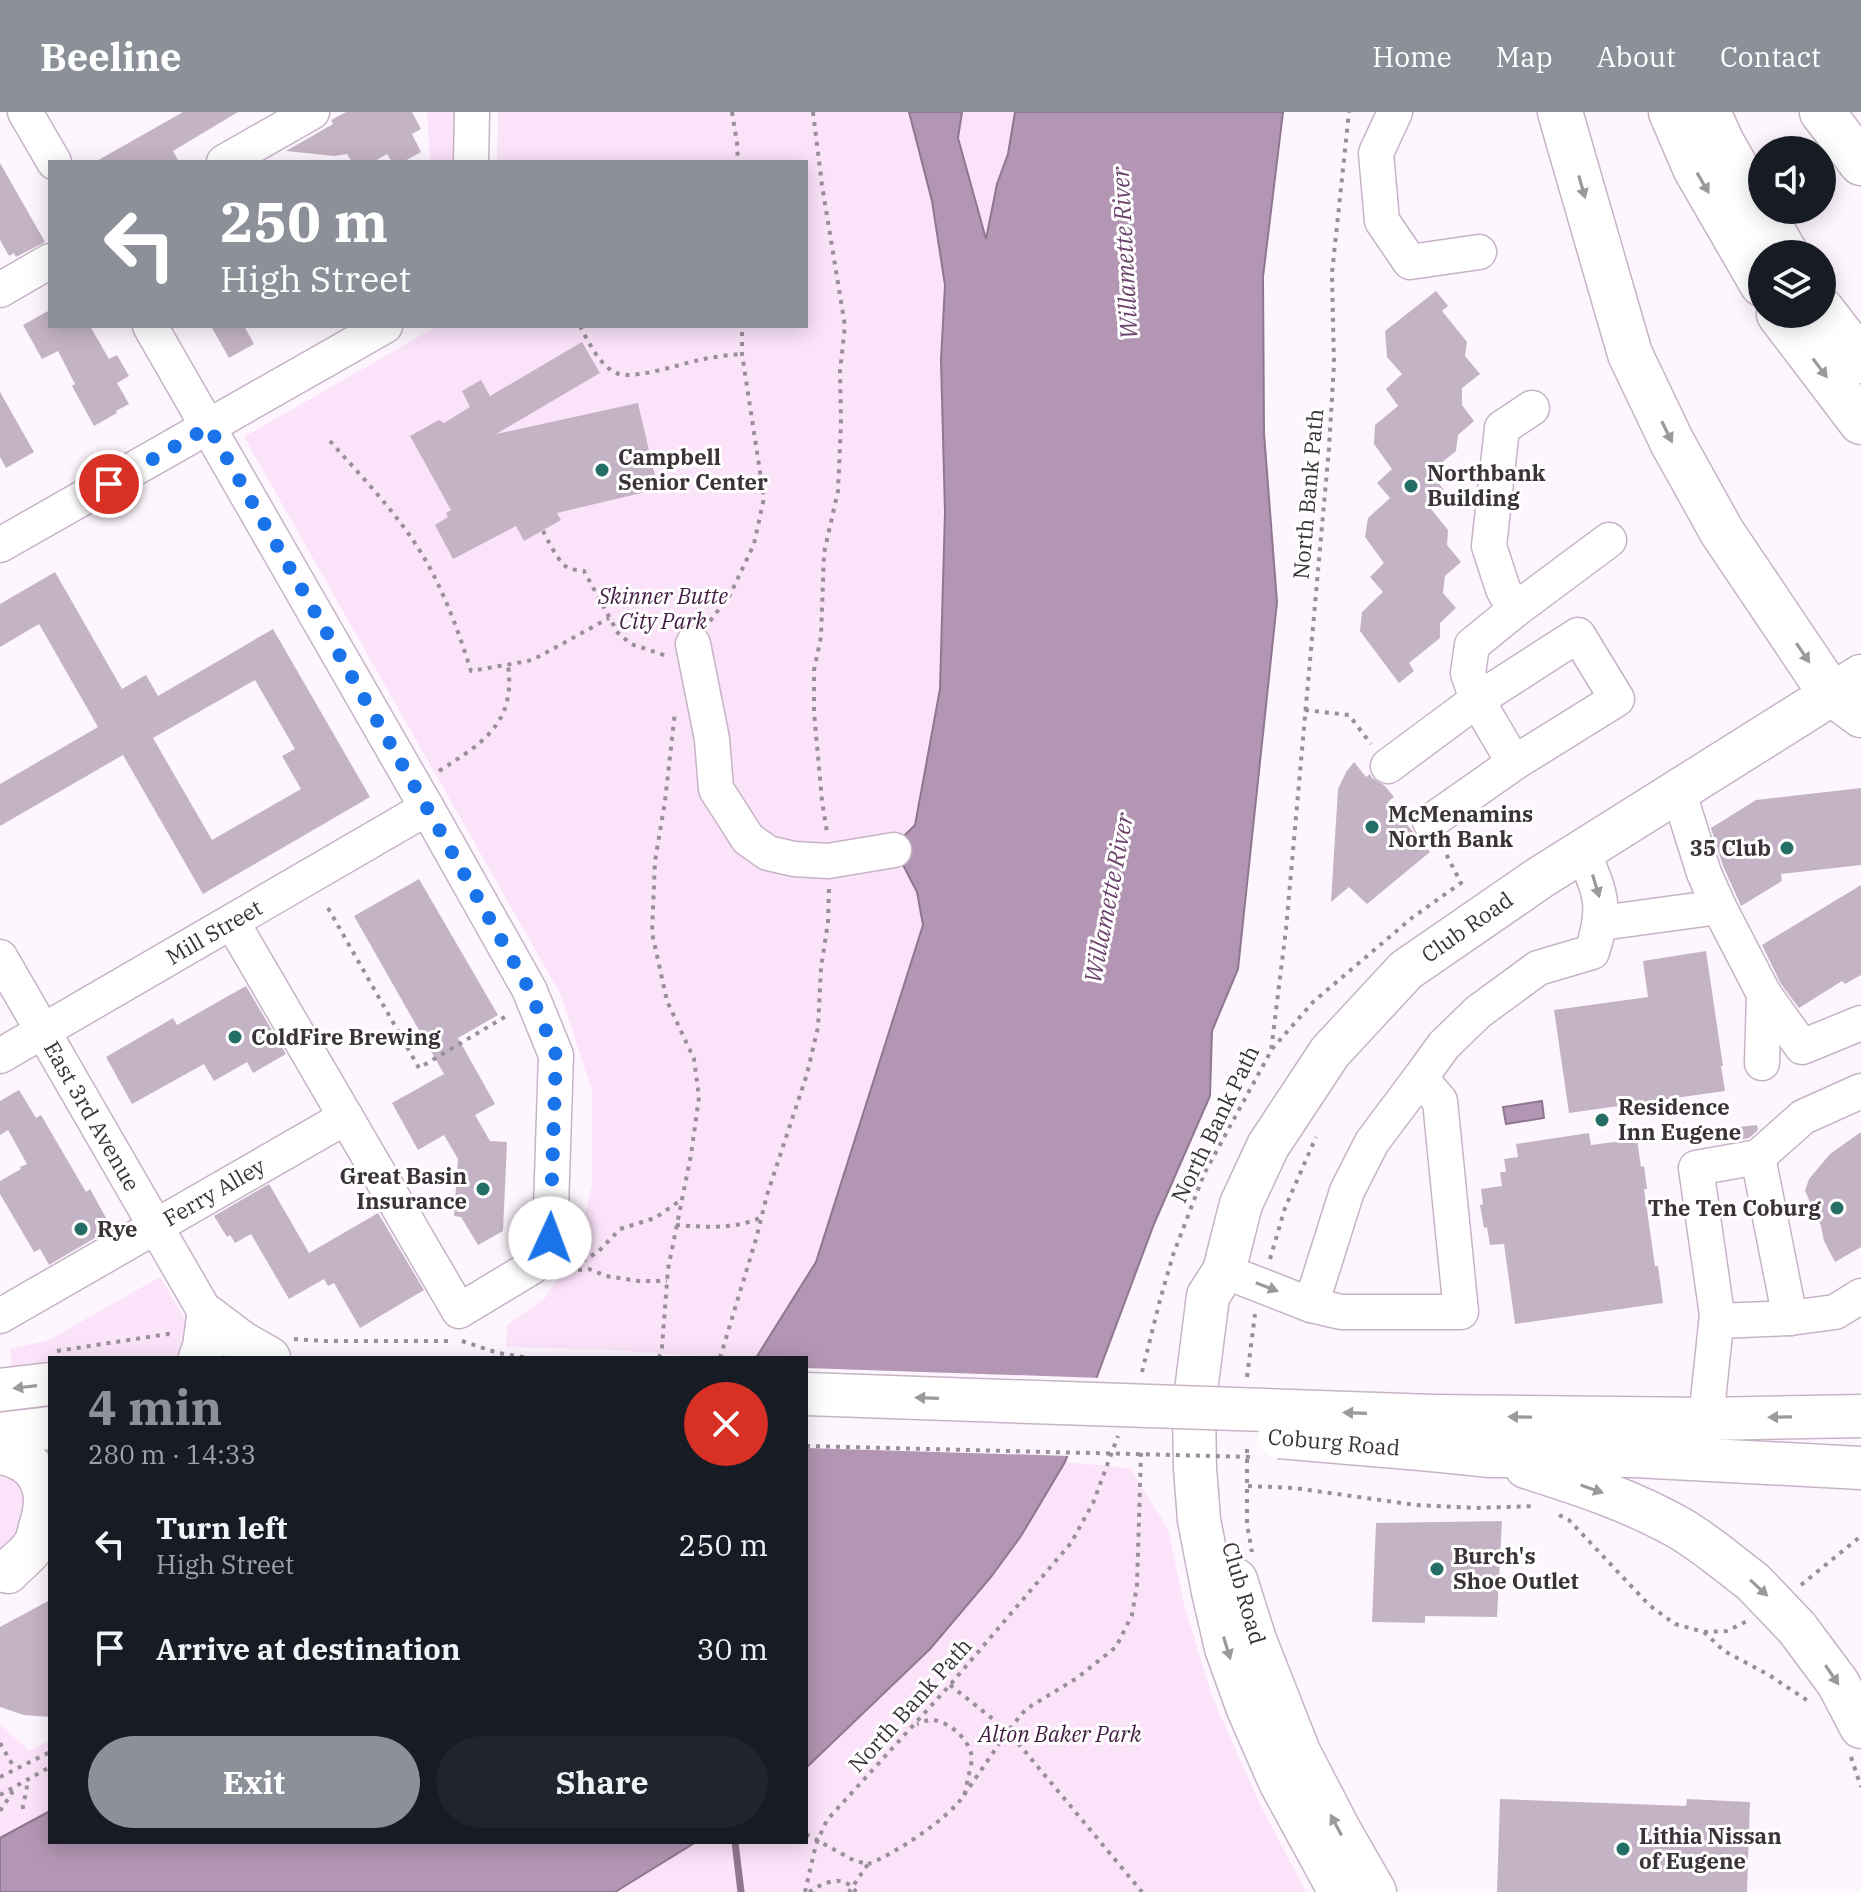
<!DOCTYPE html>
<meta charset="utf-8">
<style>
:root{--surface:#171b24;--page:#20242c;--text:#f1f3f6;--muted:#9ea1a6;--accent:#8c9099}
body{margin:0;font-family:"IBM Plex Serif",serif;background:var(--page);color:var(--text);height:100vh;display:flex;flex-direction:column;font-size:30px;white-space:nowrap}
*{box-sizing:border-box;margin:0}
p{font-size:26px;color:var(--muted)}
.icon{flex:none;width:44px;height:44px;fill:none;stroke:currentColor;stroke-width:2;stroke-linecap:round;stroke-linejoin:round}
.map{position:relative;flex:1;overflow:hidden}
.details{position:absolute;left:48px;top:1244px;width:760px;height:488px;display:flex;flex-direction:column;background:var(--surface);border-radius:0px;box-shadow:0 4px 20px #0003}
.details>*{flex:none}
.guide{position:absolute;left:48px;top:48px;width:760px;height:168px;border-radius:0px;box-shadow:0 4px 20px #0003;background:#8c9099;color:#fff;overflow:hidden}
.fabs{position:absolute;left:1748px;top:24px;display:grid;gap:16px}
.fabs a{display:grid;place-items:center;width:88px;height:88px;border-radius:50%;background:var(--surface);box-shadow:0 4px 20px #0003;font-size:40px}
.pin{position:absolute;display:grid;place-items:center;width:68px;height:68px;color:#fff;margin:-34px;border:4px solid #fff;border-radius:50%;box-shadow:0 2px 8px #0007}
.me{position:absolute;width:88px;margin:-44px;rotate:2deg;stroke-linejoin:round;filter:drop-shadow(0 0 6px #0008)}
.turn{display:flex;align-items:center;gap:28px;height:168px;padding:0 40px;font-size:36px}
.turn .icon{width:104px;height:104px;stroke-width:2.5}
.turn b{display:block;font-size:56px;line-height:68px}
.round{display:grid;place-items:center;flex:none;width:84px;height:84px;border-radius:42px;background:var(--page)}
.overview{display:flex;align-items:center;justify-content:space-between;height:136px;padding:0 40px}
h1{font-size:48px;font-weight:800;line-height:60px;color:var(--accent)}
.button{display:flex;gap:16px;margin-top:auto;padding:16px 40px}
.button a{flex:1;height:92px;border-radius:48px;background:var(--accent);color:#fff;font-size:32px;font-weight:800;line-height:92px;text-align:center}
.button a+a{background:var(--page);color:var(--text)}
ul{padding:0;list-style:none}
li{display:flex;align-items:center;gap:24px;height:104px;padding:0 40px}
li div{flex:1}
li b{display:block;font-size:30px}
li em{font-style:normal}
header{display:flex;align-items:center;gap:48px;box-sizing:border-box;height:112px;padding:0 40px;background:var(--accent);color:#fff}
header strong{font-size:38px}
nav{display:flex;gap:44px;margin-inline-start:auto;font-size:28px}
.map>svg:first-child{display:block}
.green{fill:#fbe3fa}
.water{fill:#b396b3;stroke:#8f788f;stroke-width:2}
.pier{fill:#fef6fe}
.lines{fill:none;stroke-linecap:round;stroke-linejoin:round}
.stream{stroke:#8f788f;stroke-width:7}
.building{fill:#c4b3c4;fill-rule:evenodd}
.minor-casing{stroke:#c6b4c6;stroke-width:37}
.major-casing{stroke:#c6b4c6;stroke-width:45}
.highway-casing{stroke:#c6b4c6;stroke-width:47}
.path{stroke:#989098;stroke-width:4;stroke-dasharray:4 6;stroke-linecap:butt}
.minor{stroke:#fff;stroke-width:34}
.major{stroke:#fff;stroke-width:42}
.highway{stroke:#fff;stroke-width:44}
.major-bridge-casing{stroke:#c6b4c6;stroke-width:45;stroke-linecap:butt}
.path-bridge{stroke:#989098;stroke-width:4;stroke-dasharray:4 6;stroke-linecap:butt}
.major-bridge{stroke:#fff;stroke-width:42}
.oneway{fill:#9c999c}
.route{stroke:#1a73e8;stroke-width:14;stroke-dasharray:0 25.2}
.poi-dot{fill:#256e66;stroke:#fff;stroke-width:3}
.labels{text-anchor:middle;stroke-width:6;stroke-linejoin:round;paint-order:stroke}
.poi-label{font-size:22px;font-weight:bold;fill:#3a333a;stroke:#fff;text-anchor:start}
.street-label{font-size:22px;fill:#3a333a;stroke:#fff}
.park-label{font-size:22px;font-style:italic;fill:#421c43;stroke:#fff}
.water-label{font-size:24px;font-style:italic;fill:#6c436c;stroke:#fff}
</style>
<header>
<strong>Beeline</strong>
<nav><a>Home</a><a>Map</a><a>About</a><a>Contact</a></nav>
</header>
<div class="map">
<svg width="1861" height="1780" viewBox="0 0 1861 1780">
<rect width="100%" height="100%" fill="#fef6fe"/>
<g class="green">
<polygon points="427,0 456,0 454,50 430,50"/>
<polygon points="498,0 909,0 932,89 945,173 941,248 945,400 940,577 915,713 902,751 917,780 923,813 816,1150 756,1246 722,1246 614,1238 506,1235 507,1213 545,1186 576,1137 592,1073 592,979 561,883 244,325 437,214 806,214 806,50 497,50"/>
<polygon points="962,0 1015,0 1008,42 997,72 986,129 958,26"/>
<polygon points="160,1165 187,1211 184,1244 178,1246 50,1246 50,1261 12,1265 10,1237 49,1228"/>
<polygon points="1065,1350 1130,1356 1168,1417 1184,1492 1212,1585 1262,1696 1306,1780 609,1780 688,1730 806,1730 806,1656 930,1537 991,1465 1021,1424"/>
<polygon points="0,1353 8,1354 34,1397 0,1445"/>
<polygon points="0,1612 29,1639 50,1628 50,1699 0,1726"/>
</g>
<g class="water">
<polygon points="909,0 962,0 958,26 986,127 997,72 1008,42 1015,0 1283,0 1263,165 1264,321 1277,490 1238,857 1212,919 1210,984 1154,1112 1065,1350 1021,1424 991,1465 930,1537 806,1656 806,1246 756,1246 816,1150 923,813 917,780 902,751 902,726 915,713 940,577 945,400 941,248 945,173 932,89"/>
<polygon points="1542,989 1544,1006 1506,1012 1503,995"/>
<polygon points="50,1699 50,1730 696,1730 615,1780 0,1780 0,1726"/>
</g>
<polygon class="pier" points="806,1256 1101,1266 1071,1344 806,1336"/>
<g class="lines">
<polyline class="stream" points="735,1730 741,1780"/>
</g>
<g class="building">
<polygon points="183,0 238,0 173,39 179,50 95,50"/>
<polygon points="346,0 412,0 421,17 412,22 421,40 403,50 392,50 387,42 373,50 352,50 347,42 334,44 286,39 333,12 331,8"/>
<polygon points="0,51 45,130 16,145 14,141 9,144 0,128"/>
<polygon points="1436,179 1448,194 1442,199 1467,230 1465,244 1480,262 1462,276 1462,293 1474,309 1458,323 1456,339 1430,360 1444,378 1427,392 1448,418 1447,433 1461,450 1445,464 1443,481 1456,496 1440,511 1440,526 1409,551 1414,559 1399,571 1360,519 1362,500 1383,480 1370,465 1384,451 1365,425 1368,406 1390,386 1377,371 1392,357 1374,332 1375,313 1398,294 1386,277 1402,262 1387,245 1385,219"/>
<polygon points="50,198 50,214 90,214 109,247 117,243 129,264 117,271 129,292 116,299 117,301 94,314 72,274 75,272 58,239 42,247 23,213"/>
<polygon points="211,214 244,214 254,232 229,246"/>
<polygon points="582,230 600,261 496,322 638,291 658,377 557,401 561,408 524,429 516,414 453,447 435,413 448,405 446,401 451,398 410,324 439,308 444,311 470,295 462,279 481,268 490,284"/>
<polygon points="0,280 34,340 6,356 0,345"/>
<path d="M55,460L122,577L146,563L158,584L273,517L370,685L203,782L123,643L0,714V672L98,615L39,512L0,535V492ZM255,568L295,637L282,644L301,677L212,728L153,626Z"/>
<polygon points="1354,650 1366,665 1370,662 1372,666 1384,673 1394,685 1388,690 1430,740 1367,792 1349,775 1331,790 1338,677 1346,660"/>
<polygon points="1861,676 1861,753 1781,762 1782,769 1741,794 1723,754 1711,716 1756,688"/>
<polygon points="419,767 498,903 458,926 495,992 475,1003 490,1029 507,1030 503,1119 478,1133 461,1105 454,1104 458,1047 444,1023 418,1038 392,991 444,962 354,804"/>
<polygon points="1861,773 1861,863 1845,872 1842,869 1799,896 1781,872 1762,833"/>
<polygon points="1706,839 1723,954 1721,954 1725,979 1569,1001 1554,898 1648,885 1643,849"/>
<polygon points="246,874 286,942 253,961 247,950 214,969 204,952 132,992 106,945 173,906 177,913"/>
<polygon points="19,978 36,1006 41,1003 86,1080 90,1077 110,1113 103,1117 105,1120 49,1153 40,1137 34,1140 0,1082 0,1069 21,1057 20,1055 27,1052 8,1018 0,1023 0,989"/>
<polygon points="1757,1013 1758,1018 1749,1026 1732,1029 1730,1016"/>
<polygon points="1861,1020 1861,1135 1835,1150 1824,1129 1821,1114 1805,1079 1809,1067 1830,1042"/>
<polygon points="1589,1021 1591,1033 1637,1027 1641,1055 1644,1054 1647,1077 1644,1077 1655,1154 1658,1154 1663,1191 1515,1212 1504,1132 1490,1133 1487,1115 1484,1116 1480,1093 1483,1092 1481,1077 1502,1074 1500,1060 1506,1060 1504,1047 1518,1045 1516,1032"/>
<polygon points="269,1072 309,1141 378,1101 424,1178 360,1216 334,1171 328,1174 324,1167 289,1187 251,1122 235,1131 230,1123 227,1125 214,1104"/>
<polygon points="1502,1409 1497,1505 1425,1504 1425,1511 1372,1510 1376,1411"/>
<polygon points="50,1488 50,1605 24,1603 0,1595 0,1515"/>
<polygon points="1500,1687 1686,1694 1687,1687 1750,1690 1747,1780 1497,1780"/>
</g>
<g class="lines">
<defs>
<g id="minor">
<polyline points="25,0 54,50"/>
<polyline points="1395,0 1376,41 1382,109 1410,150 1479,140"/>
<polyline points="224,50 312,0"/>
<polyline points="471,50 472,0"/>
<polyline points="0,178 50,149"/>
<polyline points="150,214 427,696 529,877 556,943 550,1126 532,1155 459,1199 232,810"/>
<polyline points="0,433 385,214"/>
<polyline points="1515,498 1609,428"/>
<polyline points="693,532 712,627 716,677 748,727 768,741 794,747 828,749 894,738"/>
<polyline points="1514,651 1477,588 1468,561 1472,533 1515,498 1503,477 1489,434 1502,316 1532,296"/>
<polyline points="1388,654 1477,588 1578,523 1617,587 1514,651 1430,710"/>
<polyline points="1719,795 1764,882 1802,935 1861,911"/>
<polyline points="1601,811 1719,795 1704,761 1678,678"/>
<polyline points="0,845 208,1205"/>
<polyline points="0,944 427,696"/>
<polyline points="1762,951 1764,882"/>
<polyline points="1758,1045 1790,1206"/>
<path d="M1224,1159L1311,1193L1341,1200H1461L1440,989L1420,966L1444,933L1478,900L1538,856L1592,840C1607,793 1601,783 1582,738"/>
<polyline points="1311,1193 1347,1079 1372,1030 1420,966"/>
<polyline points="0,1204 346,1005"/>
<polyline points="1717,1209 1790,1206 1835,1200 1861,1184"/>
<polyline points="1706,1307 1717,1203 1696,1056 1758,1045 1803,1005 1861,979"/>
</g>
<g id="major">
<polyline points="1831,582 1861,604"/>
<polyline points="208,1205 241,1230 269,1246"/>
<polyline points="200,1246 204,1235 208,1205"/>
<polyline points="0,1278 50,1272"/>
<polyline points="1433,1304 1706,1307 1861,1304"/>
<polyline points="0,1322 50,1316"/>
<polyline points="1432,1338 1491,1344 1635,1344 1861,1356"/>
<path d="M0,1341C40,1347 53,1378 40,1415C39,1420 37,1428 34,1433C28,1443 16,1451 8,1460"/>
<path d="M1526,1355C1580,1372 1632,1389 1681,1417C1693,1424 1705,1433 1717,1442"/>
<polyline points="1236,1468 1255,1528 1299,1640 1340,1719 1375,1780"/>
<polyline points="1797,1516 1838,1571 1861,1615"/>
<polyline points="1340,1780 1280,1670 1248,1597 1226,1536 1213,1480 1199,1408 1195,1356 1194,1295 1208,1184 1224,1159 1241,1092 1268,1034 1330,940 1406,858 1541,765 1861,564"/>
</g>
<g id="highway">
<polyline points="1560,0 1630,242 1672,330 1722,420 1831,582"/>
<polyline points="1671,0 1695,56 1762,172"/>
<polyline points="1708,0 1722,31 1786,142"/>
<polyline points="1822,0 1861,51"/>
<polyline points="1822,198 1861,249"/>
<polyline points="1779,202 1861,310"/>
</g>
</defs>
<use href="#minor" class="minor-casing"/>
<use href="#major" class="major-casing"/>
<use href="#highway" class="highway-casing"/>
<g class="path">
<polyline points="732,0 737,31 738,50"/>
<polyline points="813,0 822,73 845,214 840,259 841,310 838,379 824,441 821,525 814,558 814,600 822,689 827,720"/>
<path d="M580,214C588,229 601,257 619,262C637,267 680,252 699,248C713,245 728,243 742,242"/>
<path d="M330,329C361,364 395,399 420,439C443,476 458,518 471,559L528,549L540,544L609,506"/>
<path d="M543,419C548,428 560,455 571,457C575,458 580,458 584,459L618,521L631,532L667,544"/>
<polyline points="710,509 730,483 754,432 764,386 742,242 742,214"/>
<polyline points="1305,598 1349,603 1371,632"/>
<path d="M439,659C483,631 516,611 508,553"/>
<polyline points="1442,734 1461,771"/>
<polyline points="328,796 419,956 508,903"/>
<polyline points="1272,937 1313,890 1413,805 1461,771 1464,778"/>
<path d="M676,1113C705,1115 734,1118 762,1105"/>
<polyline points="1270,1147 1285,1096 1316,1025"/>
<polyline points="565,1159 598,1140 620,1117 655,1106 681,1088"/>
<polyline points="568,1159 589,1157 606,1164 639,1169 667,1169"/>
<polyline points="294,1227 324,1229 453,1229"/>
<polyline points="462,1229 498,1241 529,1246"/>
<polyline points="57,1239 168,1222 174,1224"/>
<polyline points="659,1246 662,1235 668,1157 691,1043 699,985 694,947 667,889 652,821 655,749 665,689 675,600"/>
<polyline points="720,1246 756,1127 767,1083 807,962 818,915 821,856 828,810 829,776"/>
<polyline points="1142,1260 1160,1188 1173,1143 1204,1062 1271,939 1286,817 1329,336 1334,252 1332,161 1349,0"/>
<polyline points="1247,1265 1255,1202"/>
<polyline points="1247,1337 1247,1412 1252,1440"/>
<polyline points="1248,1374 1294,1376 1416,1393 1475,1396 1536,1394"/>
<polyline points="1559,1403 1569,1408 1649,1493 1675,1512 1704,1520 1727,1519 1747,1509"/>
<polyline points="1801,1473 1861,1424"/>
<polyline points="1704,1520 1724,1539 1769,1563 1808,1589"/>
<polyline points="950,1573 1008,1619 1142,1780"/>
<polyline points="0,1631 15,1657"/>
<polyline points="1851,1645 1861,1675"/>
<polyline points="0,1665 50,1640"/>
<polyline points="0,1683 50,1655"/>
<polyline points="964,1683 1008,1619 1026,1597 1077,1566 1116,1535 1132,1503 1137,1473 1141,1341"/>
<path d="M23,1697C22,1688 29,1680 26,1671"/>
<polyline points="0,1699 12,1681 10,1677"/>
<path d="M868,1752C893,1743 950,1706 964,1683C966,1679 967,1671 968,1665C970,1659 973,1647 971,1641C967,1625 946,1607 929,1608C925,1609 921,1611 917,1612"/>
<polyline points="805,1780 816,1732 827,1708 950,1573 1071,1431 1093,1391 1118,1324"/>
<path d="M809,1780C825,1770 843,1761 856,1780"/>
</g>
<use href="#minor" class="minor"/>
<use href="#major" class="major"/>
<use href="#highway" class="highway"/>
<defs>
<g id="major-bridge">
<polyline points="806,1282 1433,1304"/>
<polyline points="1279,1325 1432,1338"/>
<polyline points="1717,1442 1753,1470 1797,1516"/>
</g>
</defs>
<use href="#major-bridge" class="major-bridge-casing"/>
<g class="path-bridge">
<polyline points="806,1334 1254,1345"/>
<polyline points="806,1722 855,1749 868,1752 849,1780"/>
</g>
<use href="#major-bridge" class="major-bridge"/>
</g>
<defs><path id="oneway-solid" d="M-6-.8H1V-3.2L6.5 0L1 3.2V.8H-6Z" transform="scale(2)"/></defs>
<g class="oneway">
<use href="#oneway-solid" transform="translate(1703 71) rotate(60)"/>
<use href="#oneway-solid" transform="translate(1582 75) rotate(74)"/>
<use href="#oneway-solid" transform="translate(1820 256) rotate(53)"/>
<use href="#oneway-solid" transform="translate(1667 320) rotate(64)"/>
<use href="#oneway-solid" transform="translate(1803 541) rotate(56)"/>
<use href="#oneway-solid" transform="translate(1596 774) rotate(73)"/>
<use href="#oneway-solid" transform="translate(1267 1175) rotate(21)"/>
<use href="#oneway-solid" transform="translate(25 1275) rotate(173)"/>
<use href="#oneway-solid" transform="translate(927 1286) rotate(-178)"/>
<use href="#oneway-solid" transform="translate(1355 1301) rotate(-178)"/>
<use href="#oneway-solid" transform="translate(1520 1305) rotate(-179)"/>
<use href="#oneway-solid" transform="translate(1780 1305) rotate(179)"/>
<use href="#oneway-solid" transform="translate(1592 1377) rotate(19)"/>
<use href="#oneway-solid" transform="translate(1759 1476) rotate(43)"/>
<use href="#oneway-solid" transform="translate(1227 1536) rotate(73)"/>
<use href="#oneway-solid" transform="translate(1832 1563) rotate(56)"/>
<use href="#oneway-solid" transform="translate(1336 1713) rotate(-118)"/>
</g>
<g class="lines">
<polyline class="route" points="109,372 209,315 427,696 529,877 556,943 550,1126"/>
</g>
<g class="poi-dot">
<circle cx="602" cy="358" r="8"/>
<circle cx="1411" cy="374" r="8"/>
<circle cx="1372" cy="715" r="8"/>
<circle cx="1787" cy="736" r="8"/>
<circle cx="235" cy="925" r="8"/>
<circle cx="1602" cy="1008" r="8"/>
<circle cx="483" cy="1077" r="8"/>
<circle cx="1837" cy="1096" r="8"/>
<circle cx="81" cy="1117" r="8"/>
<circle cx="1437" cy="1457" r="8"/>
<circle cx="1623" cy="1737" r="8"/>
</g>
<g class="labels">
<g class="poi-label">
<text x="618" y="353">Campbell<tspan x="618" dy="25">Senior Center</tspan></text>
<text x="1427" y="369">Northbank<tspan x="1427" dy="25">Building</tspan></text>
<text x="1388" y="710">McMenamins<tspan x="1388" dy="25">North Bank</tspan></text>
<text x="1771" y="744" text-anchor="end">35 Club</text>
<text x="251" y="933">ColdFire Brewing</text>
<text x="1618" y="1003">Residence<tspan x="1618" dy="25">Inn Eugene</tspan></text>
<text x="467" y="1072" text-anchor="end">Great Basin<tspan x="467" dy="25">Insurance</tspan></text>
<text x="1821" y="1104" text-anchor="end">The Ten Coburg</text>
<text x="97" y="1125">Rye</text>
<text x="1453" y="1452">Burch's<tspan x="1453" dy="25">Shoe Outlet</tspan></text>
<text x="1639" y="1732">Lithia Nissan<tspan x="1639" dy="25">of Eugene</tspan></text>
</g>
<g class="street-label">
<text transform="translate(1308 382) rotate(-85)" y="8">North Bank Path</text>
<text transform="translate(1467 815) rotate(-35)" y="8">Club Road</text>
<text transform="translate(214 820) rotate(-30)" y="8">Mill Street</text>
<text transform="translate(92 1004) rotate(60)" y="8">East 3rd Avenue</text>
<text transform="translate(1215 1012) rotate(-64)" y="8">North Bank Path</text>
<text transform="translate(214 1080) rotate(-30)" y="8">Ferry Alley</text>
<text transform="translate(1334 1330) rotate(5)" y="8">Coburg Road</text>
<text transform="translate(1244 1481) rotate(74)" y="8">Club Road</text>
<text transform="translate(910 1593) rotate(-48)" y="8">North Bank Path</text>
</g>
<g class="park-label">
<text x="663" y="492">Skinner Butte<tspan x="663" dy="25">City Park</tspan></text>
<text x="1060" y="1630">Alton Baker Park</text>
</g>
<g class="water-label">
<text transform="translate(1125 141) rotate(-93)" y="8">Willamette River</text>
<text transform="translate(1109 786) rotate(-79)" y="8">Willamette River</text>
</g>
</g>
</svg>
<div class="fabs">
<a><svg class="icon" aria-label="sound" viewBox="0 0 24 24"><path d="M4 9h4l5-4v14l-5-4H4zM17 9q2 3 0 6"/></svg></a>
<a><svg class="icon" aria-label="layers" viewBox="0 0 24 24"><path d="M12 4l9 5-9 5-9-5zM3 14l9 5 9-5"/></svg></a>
</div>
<div class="pin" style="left:109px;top:372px;background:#d93025"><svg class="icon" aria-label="arrive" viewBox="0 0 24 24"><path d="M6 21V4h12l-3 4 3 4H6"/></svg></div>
<svg class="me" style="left:550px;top:1126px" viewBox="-20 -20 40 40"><circle r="19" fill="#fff"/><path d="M0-13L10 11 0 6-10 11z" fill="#1a73e8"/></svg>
<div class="guide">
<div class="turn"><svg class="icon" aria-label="left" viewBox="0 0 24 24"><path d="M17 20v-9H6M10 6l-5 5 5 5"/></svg><div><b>250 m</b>High Street</div></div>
</div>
<section class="details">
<div class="overview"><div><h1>4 min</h1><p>280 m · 14:33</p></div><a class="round" style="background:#d93025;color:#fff"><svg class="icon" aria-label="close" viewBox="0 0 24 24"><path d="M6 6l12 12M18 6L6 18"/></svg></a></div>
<ul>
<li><svg class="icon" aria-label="left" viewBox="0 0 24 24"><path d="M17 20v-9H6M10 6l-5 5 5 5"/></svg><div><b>Turn left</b><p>High Street</p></div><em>250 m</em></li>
<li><svg class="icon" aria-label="arrive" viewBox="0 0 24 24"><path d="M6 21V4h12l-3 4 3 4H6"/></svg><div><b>Arrive at destination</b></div><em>30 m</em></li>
</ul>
<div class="button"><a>Exit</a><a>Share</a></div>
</section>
</div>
